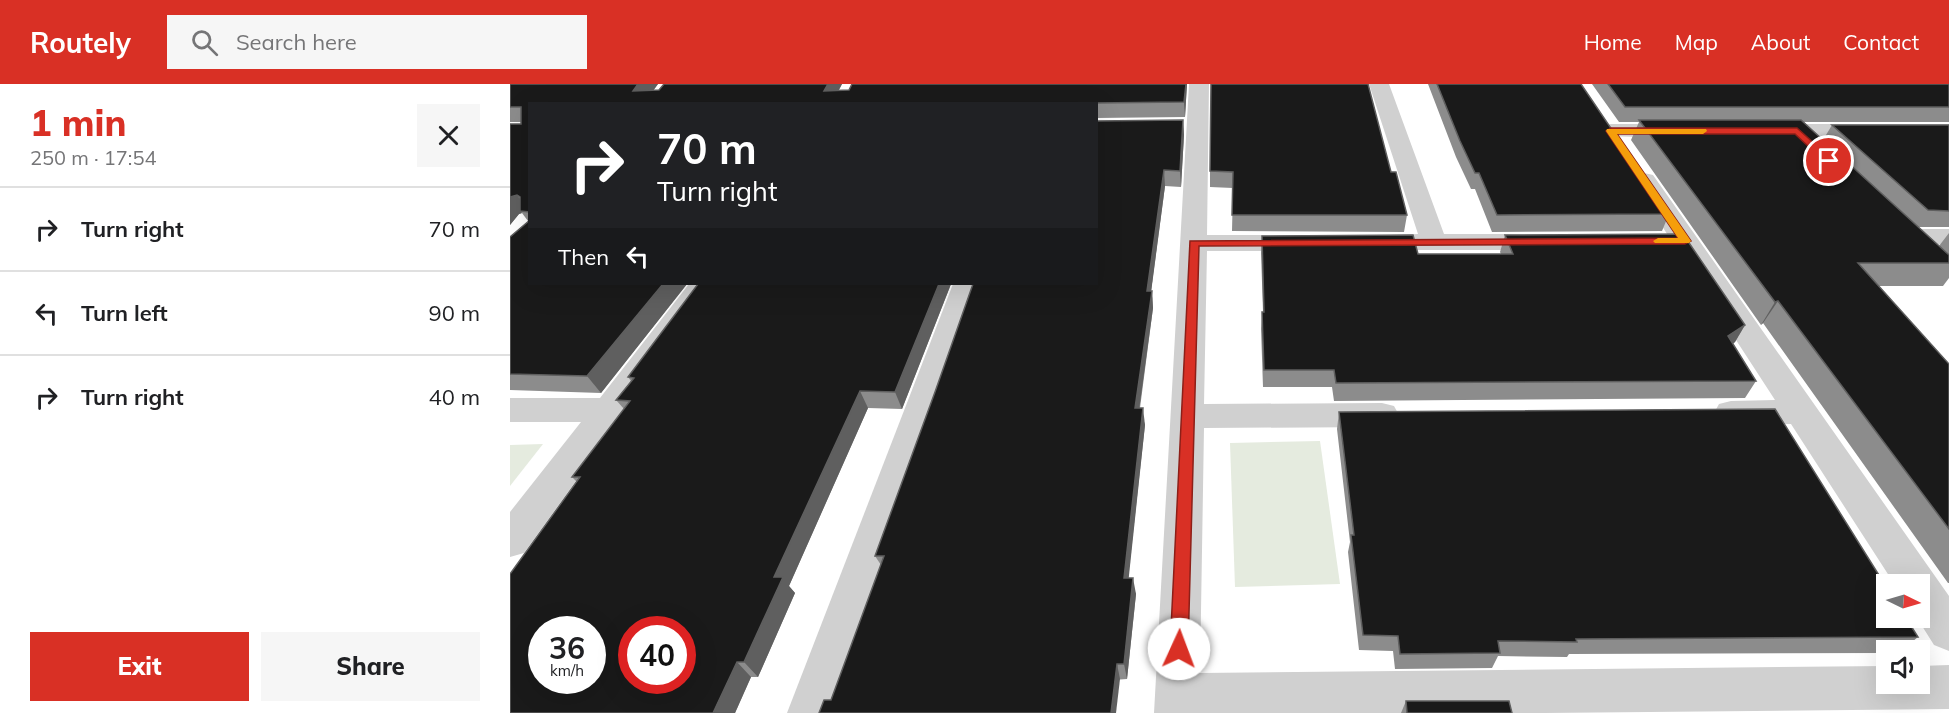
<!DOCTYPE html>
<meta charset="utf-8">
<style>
:root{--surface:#fff;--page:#f6f6f6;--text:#202124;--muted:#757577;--line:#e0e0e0;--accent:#d93025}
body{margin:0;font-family:Mulish,sans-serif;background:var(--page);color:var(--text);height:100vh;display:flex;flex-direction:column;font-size:22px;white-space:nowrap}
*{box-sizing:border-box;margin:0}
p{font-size:20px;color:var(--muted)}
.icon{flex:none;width:33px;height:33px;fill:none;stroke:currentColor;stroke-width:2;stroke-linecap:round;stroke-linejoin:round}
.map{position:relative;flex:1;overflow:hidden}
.sheet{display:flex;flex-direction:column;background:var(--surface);width:510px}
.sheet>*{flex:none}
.guide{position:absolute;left:18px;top:18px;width:570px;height:183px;border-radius:0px;box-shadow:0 6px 24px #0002;background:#202124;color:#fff;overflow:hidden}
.needle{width:39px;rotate:95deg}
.buttons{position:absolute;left:1366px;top:490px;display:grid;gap:12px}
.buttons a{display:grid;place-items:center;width:54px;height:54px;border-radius:0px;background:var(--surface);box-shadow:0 6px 24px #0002;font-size:30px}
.speed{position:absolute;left:18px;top:532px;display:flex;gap:12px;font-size:30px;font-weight:700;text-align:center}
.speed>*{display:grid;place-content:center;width:78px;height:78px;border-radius:50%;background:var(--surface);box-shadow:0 6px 24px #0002;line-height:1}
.speed small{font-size:15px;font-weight:400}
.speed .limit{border:9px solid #d22;background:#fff;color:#111}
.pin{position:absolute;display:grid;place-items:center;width:51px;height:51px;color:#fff;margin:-26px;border:3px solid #fff;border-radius:50%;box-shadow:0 2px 6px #0007}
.me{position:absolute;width:66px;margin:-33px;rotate:2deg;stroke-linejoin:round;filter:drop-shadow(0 0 4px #0008)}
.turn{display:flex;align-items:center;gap:21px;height:126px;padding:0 30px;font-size:27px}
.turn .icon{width:78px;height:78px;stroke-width:2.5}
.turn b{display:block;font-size:42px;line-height:51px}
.then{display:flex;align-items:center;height:57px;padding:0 30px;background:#0003;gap:12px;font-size:22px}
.round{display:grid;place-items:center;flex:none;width:63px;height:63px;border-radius:0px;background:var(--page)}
.overview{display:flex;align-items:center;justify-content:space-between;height:102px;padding:0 30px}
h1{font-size:36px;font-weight:800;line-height:45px;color:var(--accent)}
.primary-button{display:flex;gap:12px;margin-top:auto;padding:12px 30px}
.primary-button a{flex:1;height:69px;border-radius:0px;background:var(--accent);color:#fff;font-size:24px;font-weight:800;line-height:69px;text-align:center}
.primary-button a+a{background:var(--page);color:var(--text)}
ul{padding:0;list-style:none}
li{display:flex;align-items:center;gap:18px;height:84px;padding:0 30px;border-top:2px solid var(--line)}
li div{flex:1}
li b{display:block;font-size:22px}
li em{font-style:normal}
header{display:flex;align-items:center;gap:36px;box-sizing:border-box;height:84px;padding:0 30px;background:var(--accent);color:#fff}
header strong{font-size:28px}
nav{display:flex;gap:33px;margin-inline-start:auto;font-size:21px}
.search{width:420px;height:54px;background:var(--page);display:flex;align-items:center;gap:15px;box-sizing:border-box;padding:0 21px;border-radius:0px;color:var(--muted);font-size:22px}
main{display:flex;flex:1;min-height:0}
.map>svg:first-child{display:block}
.green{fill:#e5ebdf}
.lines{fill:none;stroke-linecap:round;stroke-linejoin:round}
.minor{fill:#d0d0d0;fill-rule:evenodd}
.wall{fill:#8c8c8c}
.shaded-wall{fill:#5f5f5f}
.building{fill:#1a1a1a;stroke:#5f5f5f;stroke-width:1.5;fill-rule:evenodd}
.route{fill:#d93025;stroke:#8d1f18;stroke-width:1.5}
.slow{fill:#f59e0b}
</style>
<header>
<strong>Routely</strong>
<div class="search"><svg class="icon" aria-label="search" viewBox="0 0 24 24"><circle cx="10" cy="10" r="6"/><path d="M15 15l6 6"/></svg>Search here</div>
<nav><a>Home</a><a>Map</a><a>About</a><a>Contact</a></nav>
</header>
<main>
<section class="sheet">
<div class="overview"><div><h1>1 min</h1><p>250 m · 17:54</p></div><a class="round"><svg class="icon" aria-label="close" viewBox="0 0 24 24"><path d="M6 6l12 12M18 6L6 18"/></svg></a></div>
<ul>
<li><svg class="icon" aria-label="right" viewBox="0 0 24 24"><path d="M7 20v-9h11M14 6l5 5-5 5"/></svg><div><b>Turn right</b></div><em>70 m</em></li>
<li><svg class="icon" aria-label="left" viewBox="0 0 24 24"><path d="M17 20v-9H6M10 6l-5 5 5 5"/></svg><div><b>Turn left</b></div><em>90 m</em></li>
<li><svg class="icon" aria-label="right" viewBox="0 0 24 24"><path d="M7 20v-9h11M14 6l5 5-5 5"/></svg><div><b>Turn right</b></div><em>40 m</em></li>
</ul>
<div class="primary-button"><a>Exit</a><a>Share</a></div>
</section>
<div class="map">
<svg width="1439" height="629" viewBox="0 0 1439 629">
<rect width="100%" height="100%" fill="#fff"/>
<g class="green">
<polygon points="810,357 830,500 725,503 720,359"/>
<polygon points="33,360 0,402 0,361"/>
</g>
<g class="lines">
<g class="minor">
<polygon points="679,0 699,0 697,151 796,151 805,153 809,159 805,165 796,167 697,167 694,320 872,319 884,322 889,331 884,340 872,343 694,344 690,589 1377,582 1377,600 1410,600 1410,582 1439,581 1439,625 1035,629 644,629"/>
<polygon points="859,0 879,0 934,150 1039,150 1048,152 1052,158 1048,164 1039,166 859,166 850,164 846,158 850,152 908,150"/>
<polygon points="1101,40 1170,40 1178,42 1181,47 1178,52 1170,54 1093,52 1090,47 1093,42"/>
<polygon points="1258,40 1439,40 1439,54 1250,52 1247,47 1250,42"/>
<polygon points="1134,89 1143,91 1439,512 1439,567 1424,561 1407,534 1410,534 1410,501 1385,501 1281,340 1221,341 1209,338 1204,329 1209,320 1221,317 1265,316 1122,96 1125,91"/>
<polygon points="1398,145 1439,145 1439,161 1389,159 1385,153 1389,147"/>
<polygon points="179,200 208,200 14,469 0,473 0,428 71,338 0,338 0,314 90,314"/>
<polygon points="443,200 471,200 323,629 277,629"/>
</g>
</g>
<g class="wall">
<polygon points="0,0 148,0 143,7 149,6 154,0 332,0 329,6 339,6 342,0 677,0 675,33 586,34 586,20 20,20 20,200 177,200 91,309 0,306 0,153 18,137 12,129 9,130 0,141 11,38 0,38"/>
<polygon points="918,0 1071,0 1159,130 1152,147 982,148 965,105 961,105 946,73"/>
<polygon points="1082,0 1439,0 1439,38 1294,38 1313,56 1322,41 1439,41 1439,143 1408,143 1429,162 1439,149 1439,194 1433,202 1368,202 1439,280 1439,499 1438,499 1253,239 1251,241 1121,56 1129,38 1109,38"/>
<polygon points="673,36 674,51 671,103 655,102 641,207 642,207 643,224 630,324 635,341 618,494 626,510 617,595 321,616 371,481 365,472 425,308"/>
<polygon points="700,87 881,88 897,131 894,148 722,147 723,104 700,103"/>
<polygon points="995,151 1235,241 1225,258 1223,260 1246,297 1235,314 824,317 822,303 753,303 751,245 752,228 753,228 751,169 752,152 908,170 991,170 990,168"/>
<polygon points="188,200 441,200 392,325 358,324 279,502 285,509 248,593 241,593 225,629 67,398 62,393 114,325 106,316 121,297 118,293"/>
<polygon points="829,328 1408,553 1391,567 1377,567 1377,569 1059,570 1057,573 988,572 982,584 885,585 883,567 849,566 838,468 840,458 827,345"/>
<polygon points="896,617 1002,629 891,629"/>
</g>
<g class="shaded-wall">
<polygon points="128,0 148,0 133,20 123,7"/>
<polygon points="318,0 332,0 321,20 314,7"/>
<polygon points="676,0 677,0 675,33 674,18"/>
<polygon points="673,36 674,51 671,103 670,87"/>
<polygon points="654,86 655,102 639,224 637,207"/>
<polygon points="7,111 19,127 10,127 12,129 9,130 0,141 0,113"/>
<polygon points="153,200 177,200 91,309 77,292"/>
<polygon points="429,200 441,200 392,325 385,308"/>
<polygon points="642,207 643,224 627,341 625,324"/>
<polygon points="1268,217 1253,239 1251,241 1265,218"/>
<polygon points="1235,241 1225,258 1207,270 1218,252"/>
<polygon points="350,307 358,324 279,502 285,509 248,593 234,578 264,493"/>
<polygon points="633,324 635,341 617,510 614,494"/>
<polygon points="623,494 626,510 617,595 614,580"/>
<polygon points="227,578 241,593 225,629 203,629"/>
<polygon points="607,580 610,595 606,629 601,629"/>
</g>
<g class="building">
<polygon points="0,0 128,0 123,7 149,6 154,0 318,0 314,7 339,6 342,0 676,0 674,18 584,19 583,20 20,20 20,128 10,127 10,113 7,111 0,113 0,40 11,40 11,23 0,23"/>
<polygon points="701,0 858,0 881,88 886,88 897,131 722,131 723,88 700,87"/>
<polygon points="927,0 1071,0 1159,130 987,131 969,89 965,89 950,57"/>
<polygon points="1098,0 1439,0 1439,23 1115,23"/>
<polygon points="673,36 670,87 654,86 637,207 642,207 625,324 633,324 614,494 623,494 614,580 607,580 601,629 309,629 314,616 321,616 374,472 365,472 425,308 463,200 586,200 586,37"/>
<polygon points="1129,36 1291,36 1439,171 1439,179 1348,179 1439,280 1439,445 1268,217 1265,218"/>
<polygon points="1322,41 1439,41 1439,127 1418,126"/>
<polygon points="20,136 20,200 153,200 77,292 0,290 0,153"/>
<polygon points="1173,150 1235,241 1218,252 1246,297 826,299 824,286 754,286 752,228 754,228 752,152 903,151 908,170 1003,170 995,151"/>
<path d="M188,200H429L385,308L350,307L264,493H273L234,578H227L203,629H0V490L70,393H62L120,317L106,316L124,294L118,293ZM32,546H82V597H32ZM122,546H172V597H122Z"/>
<polygon points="1265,325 1377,504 1377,534 1396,534 1408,553 1066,555 1067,558 988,557 990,569 890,570 888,552 853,551 841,451 844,451 829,328"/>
<polygon points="896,617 999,617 1002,629 897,629"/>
</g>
<polygon class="route" points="1101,44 1287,44 1324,77 1316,79 1285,50 1107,50 1181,157 1175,160 689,162 678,565 676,571 669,573 663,571 660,565 680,157 1168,154 1096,47"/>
<polygon class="slow" points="1097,45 1196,45 1197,47 1193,50 1107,50 1181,157 1179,159 1145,159 1143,157 1148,154 1168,154 1096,47"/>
</svg>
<div class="buttons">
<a><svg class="needle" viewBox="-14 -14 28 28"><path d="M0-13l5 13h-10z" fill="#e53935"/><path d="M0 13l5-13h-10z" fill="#757577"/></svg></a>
<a><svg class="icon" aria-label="sound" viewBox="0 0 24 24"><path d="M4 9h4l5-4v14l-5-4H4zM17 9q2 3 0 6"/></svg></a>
</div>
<div class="speed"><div>36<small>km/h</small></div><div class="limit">40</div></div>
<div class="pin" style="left:1319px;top:77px;background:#d93025"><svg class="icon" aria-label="arrive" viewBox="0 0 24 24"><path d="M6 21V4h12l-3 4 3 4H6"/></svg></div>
<svg class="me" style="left:669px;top:565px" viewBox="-20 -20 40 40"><circle r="19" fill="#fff"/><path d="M0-13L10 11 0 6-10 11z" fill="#d93025"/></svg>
<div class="guide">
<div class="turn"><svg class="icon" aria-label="right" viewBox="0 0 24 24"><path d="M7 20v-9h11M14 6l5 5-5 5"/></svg><div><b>70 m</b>Turn right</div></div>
<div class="then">Then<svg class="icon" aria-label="left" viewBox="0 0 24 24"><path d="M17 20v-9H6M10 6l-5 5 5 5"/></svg></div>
</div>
</div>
</main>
